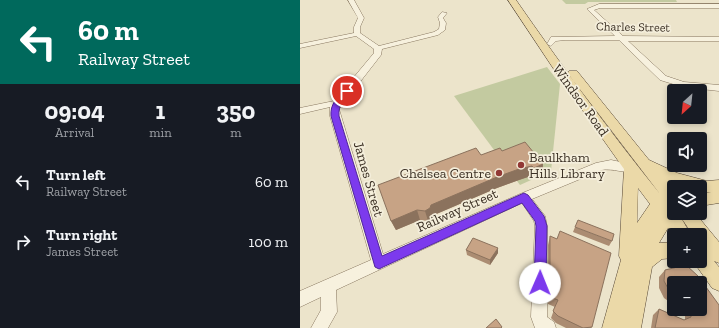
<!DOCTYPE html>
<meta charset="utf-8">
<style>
:root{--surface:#171b24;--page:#242831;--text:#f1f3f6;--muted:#9ea1a6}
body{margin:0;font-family:"Zilla Slab",serif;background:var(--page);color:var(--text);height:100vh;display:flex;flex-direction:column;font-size:15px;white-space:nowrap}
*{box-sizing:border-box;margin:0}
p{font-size:13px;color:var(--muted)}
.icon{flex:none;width:22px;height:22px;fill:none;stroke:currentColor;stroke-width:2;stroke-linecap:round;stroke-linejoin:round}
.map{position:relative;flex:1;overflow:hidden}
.drawer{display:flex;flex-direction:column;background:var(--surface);width:300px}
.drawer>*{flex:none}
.top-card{background:#00695c;color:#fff;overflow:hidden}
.needle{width:26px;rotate:207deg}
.buttons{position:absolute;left:367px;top:84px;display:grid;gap:8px}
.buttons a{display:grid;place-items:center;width:40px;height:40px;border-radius:4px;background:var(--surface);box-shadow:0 2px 6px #0003;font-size:20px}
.pin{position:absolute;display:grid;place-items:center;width:34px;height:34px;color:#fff;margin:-17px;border:2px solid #fff;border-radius:50%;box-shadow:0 1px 4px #0007}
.me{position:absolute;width:44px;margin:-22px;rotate:1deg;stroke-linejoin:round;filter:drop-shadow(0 0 3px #0008)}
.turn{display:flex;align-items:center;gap:14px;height:84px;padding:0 12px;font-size:18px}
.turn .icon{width:52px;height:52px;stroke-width:2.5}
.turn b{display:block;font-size:28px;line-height:34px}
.eta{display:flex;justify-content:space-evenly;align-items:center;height:68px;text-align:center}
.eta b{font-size:24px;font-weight:700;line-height:28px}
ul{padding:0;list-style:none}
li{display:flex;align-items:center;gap:12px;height:60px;padding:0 12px}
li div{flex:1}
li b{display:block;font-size:15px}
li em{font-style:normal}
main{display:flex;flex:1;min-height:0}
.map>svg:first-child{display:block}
.green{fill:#c3caa0}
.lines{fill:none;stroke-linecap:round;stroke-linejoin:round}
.minor-casing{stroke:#887760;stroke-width:1}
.major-casing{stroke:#564634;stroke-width:1}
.minor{fill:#f7f1de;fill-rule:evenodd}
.major{fill:#ebd9a8;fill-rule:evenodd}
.wall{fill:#ab8c72}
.shaded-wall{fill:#8b725d}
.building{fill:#c7a385;stroke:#8b725d}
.route{fill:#7c3aed;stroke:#51269a}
.poi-dot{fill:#923835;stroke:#f4eedb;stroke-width:1.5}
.labels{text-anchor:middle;stroke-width:3.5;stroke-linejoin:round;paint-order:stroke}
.far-street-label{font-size:12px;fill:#3a2f23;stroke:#f4eedb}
.street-label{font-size:14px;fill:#3a2f23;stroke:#f4eedb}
.poi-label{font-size:14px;fill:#3a2f23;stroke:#f4eedb;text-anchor:start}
</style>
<main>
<section class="drawer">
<div class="top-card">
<div class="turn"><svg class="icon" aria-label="left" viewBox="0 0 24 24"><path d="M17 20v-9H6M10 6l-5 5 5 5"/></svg><div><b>60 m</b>Railway Street</div></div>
</div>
<div class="eta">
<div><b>09:04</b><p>Arrival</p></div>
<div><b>1</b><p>min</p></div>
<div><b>350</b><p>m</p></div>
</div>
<ul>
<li><svg class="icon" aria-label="left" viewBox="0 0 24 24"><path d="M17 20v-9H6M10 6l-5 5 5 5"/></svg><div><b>Turn left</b><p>Railway Street</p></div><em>60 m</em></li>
<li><svg class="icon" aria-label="right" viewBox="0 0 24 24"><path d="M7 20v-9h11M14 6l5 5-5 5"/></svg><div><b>Turn right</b><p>James Street</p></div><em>100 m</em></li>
</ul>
</section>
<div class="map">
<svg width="419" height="328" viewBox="0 0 419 328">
<rect width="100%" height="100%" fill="#ece4cb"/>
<g class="green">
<polygon points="262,0 376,0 377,2 288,2 285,4 266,4"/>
<polygon points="247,67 260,84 251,171 220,185 154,96"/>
</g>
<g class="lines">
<defs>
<g id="minor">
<path d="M48,0H54L64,18L60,27V33L79,46L134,32L139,29L140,23L138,17L142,12L147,13L143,18L146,23L145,30L138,35L82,49L81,55L39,109L83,254L220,194L296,163L311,160L335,165L337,168L335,171C325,174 313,168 302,170L232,199L245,216L247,226V317L254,322L256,328H235L231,317L235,226L234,221L222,203L36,290L37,312L28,328H11L21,310V297L0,307V291L71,260L30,116V107L0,114V108L34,101L74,53V49L56,36L0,48V44L54,33V27L58,18Z"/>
<polygon points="419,4 419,8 300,8 294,10 323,36 419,37 419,41 328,41 366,76 384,82 419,85 419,91 383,87 360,80 319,40 265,40 256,41 251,46 247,44 251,37 254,37 315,36 287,9 299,4"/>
</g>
<path id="major" d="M208,0H216C262,66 309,131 360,194L269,75L268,73L269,71H277L349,160L377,173L407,181L419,180V203L400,206V194L411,192L400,193V187H386L368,182L374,188V205H369L370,207L374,205V213H395L419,242V263L414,261L419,267V291L412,288L393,261H400V249L405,251L400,244V235H393L380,216L391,235L374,236L368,228L359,243L374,242V258L362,259L352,267L341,328H302L321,260L319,256L324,169L259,77ZM338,188L350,204L337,223Z"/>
</defs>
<use href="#minor" class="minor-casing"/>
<use href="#major" class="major-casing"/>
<use href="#minor" class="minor"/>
<use href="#major" class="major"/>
</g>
<g class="wall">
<polygon points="202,151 243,164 242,174 233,178 231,176 219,180 197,188 134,215 133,217 128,221 120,220 96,230 91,221 181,155"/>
<polygon points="275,227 312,241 309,246 273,232"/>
<polygon points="250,236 292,327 291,328 266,328 256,323 251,318 255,307 248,304 248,245"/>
<polygon points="166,250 198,253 190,265 167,255"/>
<polygon points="365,270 419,328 351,328 353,315 359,309 384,320 385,320 385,315 383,311 379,309 400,309 374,283 374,305 364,298 359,288 359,277"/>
</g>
<g class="shaded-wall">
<polygon points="243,164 242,174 233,178 234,168"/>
<polygon points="232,166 231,176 219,180 197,188 134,215 133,217 128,221 125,211 131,205 197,177 219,169"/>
<polygon points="117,210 120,220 96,230 91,221"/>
<polygon points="198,248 198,253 190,265 190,260"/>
</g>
<g class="building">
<polygon points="225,142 243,164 234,168 232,166 219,169 197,177 131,205 130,208 125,211 117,210 91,221 78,185 176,148 181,155 200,148 202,151"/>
<polygon points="278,220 314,234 312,241 275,227"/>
<polygon points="260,231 311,253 292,327 283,328 258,316 253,311 258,300 250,297 250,236 257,239"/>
<polygon points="173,238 198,248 190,260 166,250"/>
<polygon points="386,265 398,276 419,305 419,328 355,328 359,309 384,320 391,317 391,309 400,309 400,283 374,283 374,295 370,292 364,281 365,270"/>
<polygon points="196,319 202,327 201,328 186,328"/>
</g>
<path class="route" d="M44,90L50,91C44,100 38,105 39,116L82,256L224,193L228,195L244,216L247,226L246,283L244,287L240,289L235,287L234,283L236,226L235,221L222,203L83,267L79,269L75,267L31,116C30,104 37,98 44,90Z"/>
<g class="poi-dot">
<circle cx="221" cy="165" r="4"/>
<circle cx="199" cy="173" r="4"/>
</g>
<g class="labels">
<g class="far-street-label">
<text transform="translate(333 27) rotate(1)" y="4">Charles Street</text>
</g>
<g class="street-label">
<text transform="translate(281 100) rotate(54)" y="5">Windsor Road</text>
<text transform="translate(69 179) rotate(74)" y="5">James Street</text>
<text transform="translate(157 210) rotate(-24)" y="5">Railway Street</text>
</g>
<g class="poi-label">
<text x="229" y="162">Baulkham<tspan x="229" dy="16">Hills Library</tspan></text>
<text x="191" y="178" text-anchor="end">Chelsea Centre</text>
</g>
</g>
</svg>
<div class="buttons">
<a><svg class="needle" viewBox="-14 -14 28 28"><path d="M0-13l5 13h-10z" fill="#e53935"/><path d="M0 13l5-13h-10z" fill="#9ea1a6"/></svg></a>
<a><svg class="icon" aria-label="sound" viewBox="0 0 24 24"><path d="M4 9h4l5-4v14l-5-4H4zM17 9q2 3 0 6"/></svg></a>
<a><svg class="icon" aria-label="layers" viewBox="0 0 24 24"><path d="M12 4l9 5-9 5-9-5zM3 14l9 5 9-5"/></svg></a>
<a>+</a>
<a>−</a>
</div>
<div class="pin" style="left:47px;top:91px;background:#d93025"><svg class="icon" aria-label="arrive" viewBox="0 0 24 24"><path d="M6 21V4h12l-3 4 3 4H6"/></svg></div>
<svg class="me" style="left:240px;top:283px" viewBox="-20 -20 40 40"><circle r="19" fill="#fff"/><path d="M0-13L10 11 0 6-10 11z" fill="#7c3aed"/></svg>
</div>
</main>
